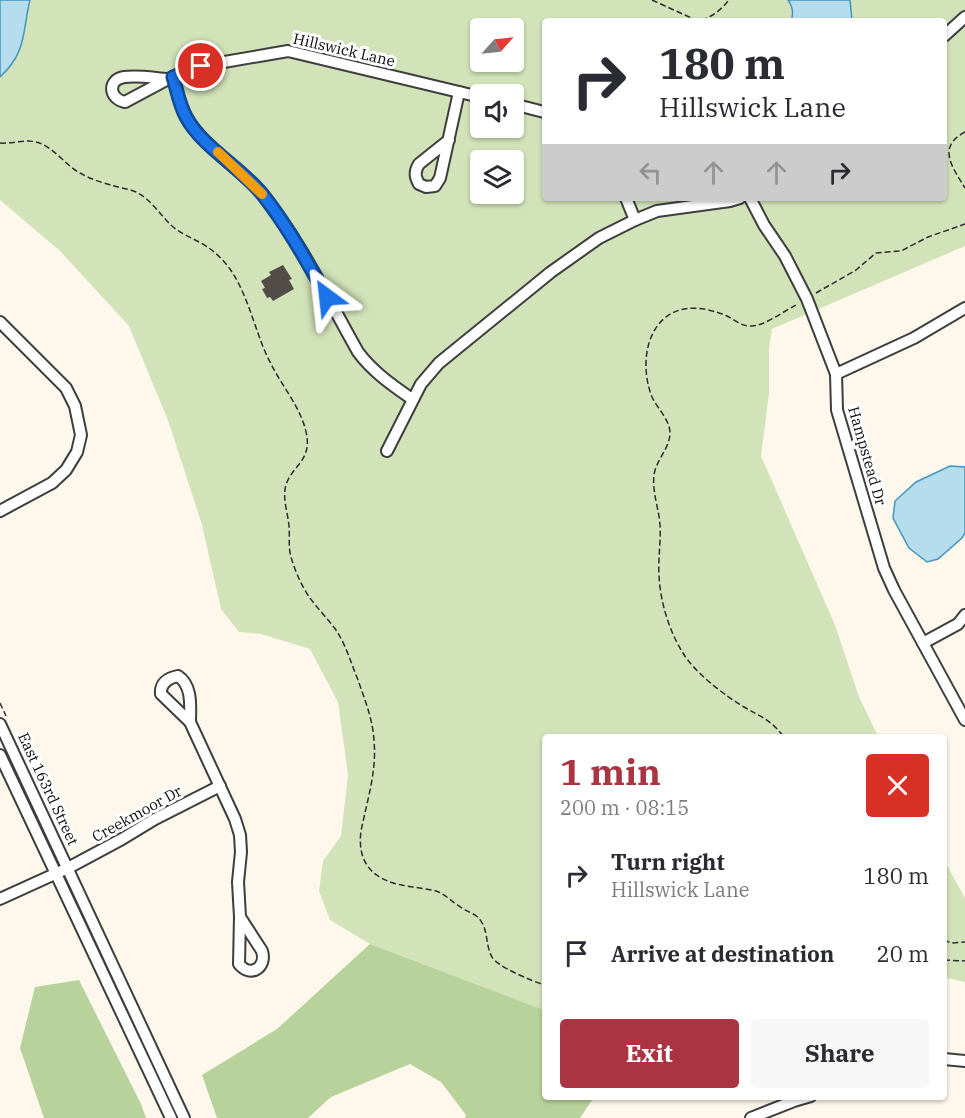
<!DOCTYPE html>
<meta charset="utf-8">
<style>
:root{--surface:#fff;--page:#f7f7f7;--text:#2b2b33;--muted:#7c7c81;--accent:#aa3442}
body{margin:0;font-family:"IBM Plex Serif",serif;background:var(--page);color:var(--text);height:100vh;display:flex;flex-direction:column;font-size:22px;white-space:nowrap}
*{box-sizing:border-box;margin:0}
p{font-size:20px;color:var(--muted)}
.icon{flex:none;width:33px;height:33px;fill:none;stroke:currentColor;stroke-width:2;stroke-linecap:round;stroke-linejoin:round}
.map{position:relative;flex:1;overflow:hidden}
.side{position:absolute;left:542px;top:734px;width:405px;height:366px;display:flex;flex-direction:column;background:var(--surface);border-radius:6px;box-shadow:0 2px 4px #0004}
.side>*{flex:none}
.banner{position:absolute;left:542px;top:18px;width:405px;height:183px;border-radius:6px;box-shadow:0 2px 4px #0004;background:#fff;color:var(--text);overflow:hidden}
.needle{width:39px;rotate:63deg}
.buttons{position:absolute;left:470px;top:18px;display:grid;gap:12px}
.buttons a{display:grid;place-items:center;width:54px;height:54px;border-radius:6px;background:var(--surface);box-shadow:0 2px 4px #0004;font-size:30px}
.pin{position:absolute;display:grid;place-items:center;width:51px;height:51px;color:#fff;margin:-26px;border:3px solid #fff;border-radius:50%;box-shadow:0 2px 6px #0007}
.me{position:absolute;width:66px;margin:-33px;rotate:330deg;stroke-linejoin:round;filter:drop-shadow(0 0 4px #0008)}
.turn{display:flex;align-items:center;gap:21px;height:126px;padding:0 18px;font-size:27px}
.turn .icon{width:78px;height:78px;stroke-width:2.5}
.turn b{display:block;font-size:42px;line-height:51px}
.lanes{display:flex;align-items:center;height:57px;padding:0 18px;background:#0003;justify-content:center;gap:30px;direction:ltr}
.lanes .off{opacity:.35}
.round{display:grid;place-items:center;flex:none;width:63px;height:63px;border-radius:6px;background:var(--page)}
.overview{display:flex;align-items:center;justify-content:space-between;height:102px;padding:0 18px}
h1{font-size:36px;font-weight:700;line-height:45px;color:var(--accent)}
.cta{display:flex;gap:12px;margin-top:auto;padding:12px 18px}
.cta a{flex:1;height:69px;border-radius:6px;background:var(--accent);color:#fff;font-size:24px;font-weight:700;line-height:69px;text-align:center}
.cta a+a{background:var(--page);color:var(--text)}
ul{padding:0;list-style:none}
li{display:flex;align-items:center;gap:18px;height:78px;padding:0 18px}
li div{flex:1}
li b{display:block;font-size:22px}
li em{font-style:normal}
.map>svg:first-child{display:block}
.green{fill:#d2e3b9;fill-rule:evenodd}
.forest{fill:#b7d29a}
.water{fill:#b6ddee;stroke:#4595bd;stroke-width:1.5}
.building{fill:#524c49}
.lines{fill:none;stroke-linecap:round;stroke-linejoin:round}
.minor-casing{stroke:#3e3e3e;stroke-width:14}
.path{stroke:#2d2d2d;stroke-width:1.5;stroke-dasharray:6 3;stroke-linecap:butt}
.minor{stroke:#fff;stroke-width:10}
.route-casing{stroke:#114b97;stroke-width:15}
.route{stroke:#1a73e8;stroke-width:10}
.slow{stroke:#f59e0b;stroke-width:10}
.labels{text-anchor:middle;stroke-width:6;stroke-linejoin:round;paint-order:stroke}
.street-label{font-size:15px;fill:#0b0b0b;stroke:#fff}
</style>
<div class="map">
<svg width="965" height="1118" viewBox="0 0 965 1118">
<rect width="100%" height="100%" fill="#fdf8eb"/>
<g class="green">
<path d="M0,0H965V246L772,329L769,348V394L761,456L835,625L859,697L878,736H544V1010L370,944L330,920L319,891L323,861L341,836L348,775L338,702L310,649L261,634L239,632L221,609L202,525L169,423L129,326L60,251L0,200ZM544,21H944V198H544ZM480,28H513V62H480ZM480,94H513V128H480ZM480,160H513V194H480Z"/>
<polygon points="944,860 965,898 965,982 944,977"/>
</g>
<g class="forest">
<polygon points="370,944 544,1010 544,1096 594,1097 580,1118 465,1118 466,1115 441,1082 410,1064 331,1097 308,1118 217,1118 202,1075 277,1029"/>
<polygon points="79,980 141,1104 146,1118 44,1118 20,1048 35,987"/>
</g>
<g class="water">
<path d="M0,0H30C22,33 27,52 0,77Z"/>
<path d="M788,0H850L852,20L791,21C794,13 793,7 788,0Z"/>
<polygon points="950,466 965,467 965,533 962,538 938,559 927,562 909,548 893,518 895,501 916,482"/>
</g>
<polygon class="building" points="283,265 292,279 289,280 294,289 273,301 270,297 267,298 262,289 265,288 261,281 271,275 269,272"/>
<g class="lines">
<defs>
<g id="minor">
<polyline points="944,36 965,17"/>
<path d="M173,77C177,90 179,104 186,116C203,148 240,167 263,195C301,242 328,299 358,352C373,372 392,385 412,399"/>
<path d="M168,79C154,78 138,75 124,77C107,80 109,99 125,102L168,79L201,66L288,51L480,97"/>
<polyline points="513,104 544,112"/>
<path d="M449,140L419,164C414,172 415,177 419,184L426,187L435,186L440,178L459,92"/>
<polyline points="626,198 635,220"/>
<polyline points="750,198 764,225 785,256 807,299 836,374 837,410 884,568 894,590 965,720"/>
<polyline points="0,322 66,388 75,406 81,435 77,452 66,470 52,483 0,511"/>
<polyline points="836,374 914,338 965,308"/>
<polyline points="387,451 421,384 439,363 551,272 599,238 635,220 657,211 730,201 740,198"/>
<polyline points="923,643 958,624 965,615"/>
<path d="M190,722C190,707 193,686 178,676C168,678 160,683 161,694L190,722L235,819L240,835L241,852L238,882L240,917L239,964C250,978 267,968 262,951L240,917"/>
<polyline points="0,724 184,1118"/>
<polyline points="0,755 171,1118"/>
<polyline points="0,899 68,868 122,839 155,819 220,786"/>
<polyline points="944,1059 965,1061"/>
<polyline points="751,1118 794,1101 811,1096"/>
</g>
</defs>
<use href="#minor" class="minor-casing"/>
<g class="path">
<path d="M652,0L698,21C711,18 721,10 729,0"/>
<path d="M965,132C936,147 953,168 965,188"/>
<path d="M0,143C12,144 25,139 36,142C53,146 65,165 80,173C90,179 103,183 114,186C121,188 129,189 136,192C151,199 160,215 172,226C180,233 190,237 199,242C211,248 222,258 230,269C250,298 255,334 271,364C283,388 303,410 307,437C310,462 292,466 286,485C282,498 288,513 289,526C290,537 288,547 291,557C295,571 302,587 310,598C318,609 328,619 336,630C346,645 351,663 358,680C365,700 373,720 374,741C377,771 367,801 361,831C359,846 361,862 374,873C390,887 416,886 436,891C445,894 451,901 459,906C464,910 470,912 475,915C490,926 484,943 492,957C497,967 533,981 544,985"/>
<polyline points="816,293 856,270 876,253 901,251 928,237 965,224"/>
<polyline points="0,703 6,716"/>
<path d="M783,736C771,720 761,717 744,707C724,695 694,672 683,653C669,631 660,601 659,575C658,558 661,542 660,525C659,509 652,492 654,475C656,460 670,448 670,433C670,420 657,408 652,397C642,372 643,335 666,317C684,303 708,308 727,316C735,320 742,327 752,326C764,326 784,311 796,305"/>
<polyline points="944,940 951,943 965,942"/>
<polyline points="944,960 965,961"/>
</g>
<use href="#minor" class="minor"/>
</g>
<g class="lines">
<defs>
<path id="route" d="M201,66L173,77C177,90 179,104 186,117C203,148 241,167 263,195C288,227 307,262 327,297"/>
</defs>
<use href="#route" class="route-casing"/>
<use href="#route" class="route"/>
<polyline class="slow" points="218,152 262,194"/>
</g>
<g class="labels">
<g class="street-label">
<text transform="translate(344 50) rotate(13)" y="5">Hillswick Lane</text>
<text transform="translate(867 456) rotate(74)" y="5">Hampstead Dr</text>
<text transform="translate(48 789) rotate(65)" y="5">East 163rd Street</text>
<text transform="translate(137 814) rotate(-29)" y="5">Creekmoor Dr</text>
</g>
</g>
</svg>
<div class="buttons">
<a><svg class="needle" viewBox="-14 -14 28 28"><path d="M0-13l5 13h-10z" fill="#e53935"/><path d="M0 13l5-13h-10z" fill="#7c7c81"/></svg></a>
<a><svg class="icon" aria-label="sound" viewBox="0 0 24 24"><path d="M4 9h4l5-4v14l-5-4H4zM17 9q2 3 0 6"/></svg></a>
<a><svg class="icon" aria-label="layers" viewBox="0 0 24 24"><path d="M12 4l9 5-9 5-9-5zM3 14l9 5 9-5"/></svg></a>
</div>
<div class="pin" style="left:201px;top:66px;background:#d93025"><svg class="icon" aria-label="arrive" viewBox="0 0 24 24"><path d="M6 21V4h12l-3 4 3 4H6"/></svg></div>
<svg class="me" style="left:327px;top:297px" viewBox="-20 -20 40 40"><path d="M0-17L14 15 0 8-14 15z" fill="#1a73e8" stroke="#fff" stroke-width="4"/></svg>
<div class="banner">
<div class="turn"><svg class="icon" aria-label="right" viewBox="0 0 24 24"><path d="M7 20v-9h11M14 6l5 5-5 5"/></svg><div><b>180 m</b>Hillswick Lane</div></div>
<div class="lanes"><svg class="icon off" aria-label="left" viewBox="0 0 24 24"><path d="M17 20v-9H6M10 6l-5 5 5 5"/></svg><svg class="icon off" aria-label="ahead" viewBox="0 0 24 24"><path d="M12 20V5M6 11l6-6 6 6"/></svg><svg class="icon off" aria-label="ahead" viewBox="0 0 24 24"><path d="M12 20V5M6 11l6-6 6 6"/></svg><svg class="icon" aria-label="right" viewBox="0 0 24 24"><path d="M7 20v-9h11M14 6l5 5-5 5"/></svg></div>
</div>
<section class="side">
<div class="overview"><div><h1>1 min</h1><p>200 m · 08:15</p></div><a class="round" style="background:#d93025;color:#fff"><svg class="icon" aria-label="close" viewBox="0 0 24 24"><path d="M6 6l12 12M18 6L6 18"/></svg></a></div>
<ul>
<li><svg class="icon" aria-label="right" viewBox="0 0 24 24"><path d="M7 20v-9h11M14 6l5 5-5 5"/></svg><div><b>Turn right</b><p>Hillswick Lane</p></div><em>180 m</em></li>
<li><svg class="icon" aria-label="arrive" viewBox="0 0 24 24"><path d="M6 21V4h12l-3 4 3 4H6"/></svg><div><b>Arrive at destination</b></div><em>20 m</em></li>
</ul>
<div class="cta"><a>Exit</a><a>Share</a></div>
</section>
</div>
